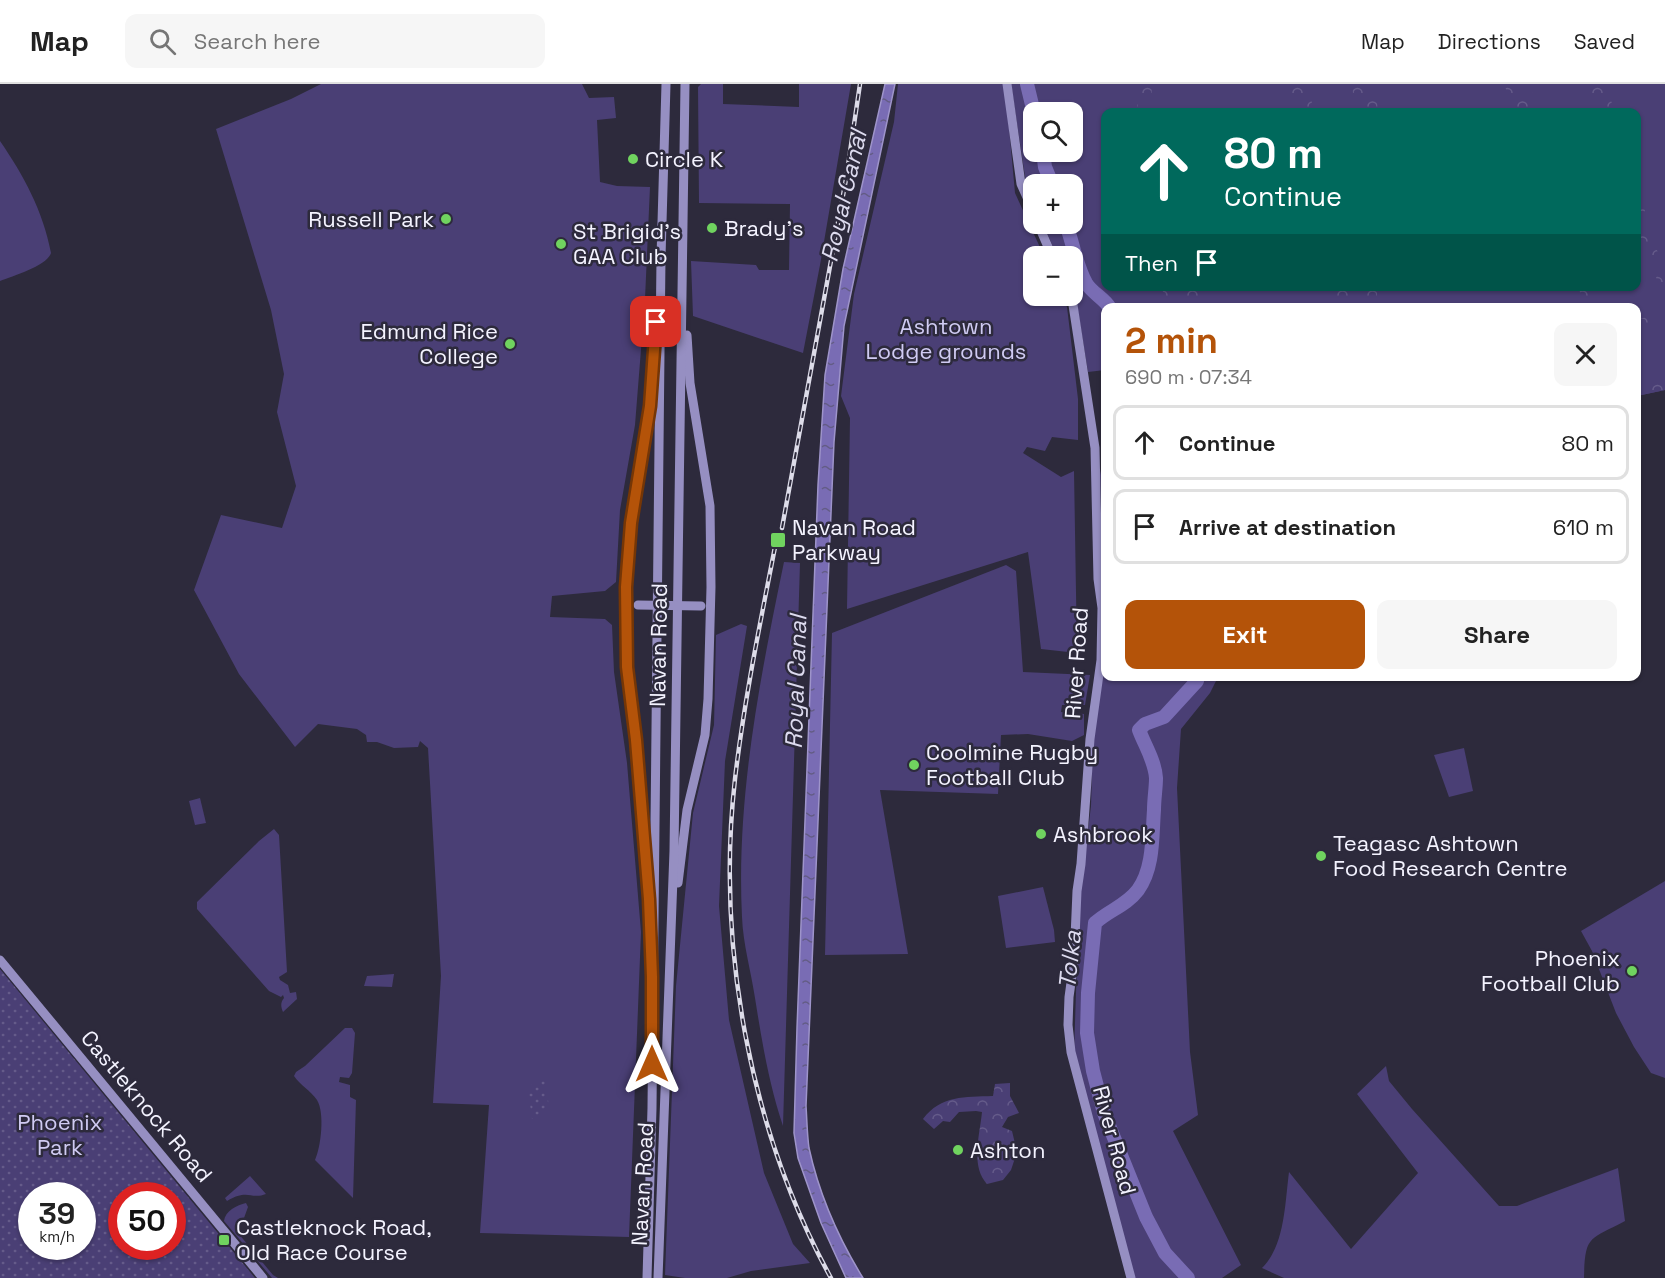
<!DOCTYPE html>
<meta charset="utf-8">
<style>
:root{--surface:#fff;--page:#f6f6f6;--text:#222;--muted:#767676;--line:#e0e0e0;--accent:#b45309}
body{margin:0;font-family:"Space Grotesk",sans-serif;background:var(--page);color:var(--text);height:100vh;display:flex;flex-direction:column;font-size:22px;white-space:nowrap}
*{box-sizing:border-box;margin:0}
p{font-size:20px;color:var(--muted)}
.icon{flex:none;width:33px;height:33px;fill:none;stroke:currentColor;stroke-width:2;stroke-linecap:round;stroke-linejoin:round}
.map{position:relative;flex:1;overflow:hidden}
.details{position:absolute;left:1101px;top:219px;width:540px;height:378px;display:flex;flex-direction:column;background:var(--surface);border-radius:12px;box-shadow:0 2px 4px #0004}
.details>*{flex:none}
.guide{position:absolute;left:1101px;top:24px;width:540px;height:183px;border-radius:12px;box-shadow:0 2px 4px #0004;background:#00695c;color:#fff;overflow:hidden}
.buttons{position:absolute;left:1023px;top:18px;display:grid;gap:12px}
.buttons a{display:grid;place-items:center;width:60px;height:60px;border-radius:12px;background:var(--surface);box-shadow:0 2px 4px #0004;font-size:30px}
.speed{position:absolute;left:18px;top:1098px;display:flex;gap:12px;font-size:30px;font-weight:700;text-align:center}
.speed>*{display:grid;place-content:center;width:78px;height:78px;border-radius:50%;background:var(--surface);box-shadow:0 2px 4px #0004;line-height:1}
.speed small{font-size:15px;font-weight:400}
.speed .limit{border:9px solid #d22;background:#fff;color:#111}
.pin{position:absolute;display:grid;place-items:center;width:51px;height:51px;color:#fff;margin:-26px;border-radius:12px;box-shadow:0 3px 9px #0006}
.me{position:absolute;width:66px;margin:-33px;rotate:0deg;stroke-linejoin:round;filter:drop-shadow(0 0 4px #0008)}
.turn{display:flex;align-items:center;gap:21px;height:126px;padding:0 24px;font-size:27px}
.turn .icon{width:78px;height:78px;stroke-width:2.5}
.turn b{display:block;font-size:42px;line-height:51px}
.then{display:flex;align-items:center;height:57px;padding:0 24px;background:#0003;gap:12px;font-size:22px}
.round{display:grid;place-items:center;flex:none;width:63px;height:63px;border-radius:12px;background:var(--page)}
.overview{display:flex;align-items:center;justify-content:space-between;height:102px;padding:0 24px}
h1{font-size:36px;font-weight:700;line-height:45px;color:var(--accent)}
.primary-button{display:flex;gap:12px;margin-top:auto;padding:12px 24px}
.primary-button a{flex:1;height:69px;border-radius:12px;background:var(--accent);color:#fff;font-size:24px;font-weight:700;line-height:69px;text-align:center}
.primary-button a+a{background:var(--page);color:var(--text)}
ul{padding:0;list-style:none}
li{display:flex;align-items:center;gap:18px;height:75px;margin:0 12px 9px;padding:0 12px;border:3px solid var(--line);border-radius:12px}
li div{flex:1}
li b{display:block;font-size:22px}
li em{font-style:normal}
header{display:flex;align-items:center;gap:36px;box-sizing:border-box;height:84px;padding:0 30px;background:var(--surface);border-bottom:2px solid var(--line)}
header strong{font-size:28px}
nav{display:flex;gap:33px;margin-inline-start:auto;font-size:21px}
.search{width:420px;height:54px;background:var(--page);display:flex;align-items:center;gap:15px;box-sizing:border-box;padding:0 21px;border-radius:12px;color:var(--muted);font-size:22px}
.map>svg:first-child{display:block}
.green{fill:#4a3f75;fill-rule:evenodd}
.forest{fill:url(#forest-crowns)}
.park{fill:url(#park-dots);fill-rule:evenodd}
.water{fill:url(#water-ripples);stroke:#9e94ca;stroke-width:1.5}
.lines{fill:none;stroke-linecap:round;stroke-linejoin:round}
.river{stroke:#796cb4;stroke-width:14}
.secondary{stroke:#968fc2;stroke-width:9}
.rail-casing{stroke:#dddce9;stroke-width:4.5}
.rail{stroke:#2d2a3c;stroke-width:2;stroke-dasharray:7;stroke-linecap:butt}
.secondary-bridge{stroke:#968fc2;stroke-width:9}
.route-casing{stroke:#753606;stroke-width:15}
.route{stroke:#b45309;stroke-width:10}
.poi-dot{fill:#70d35f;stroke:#2d2a3c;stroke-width:2}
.labels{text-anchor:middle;stroke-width:5;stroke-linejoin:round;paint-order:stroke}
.poi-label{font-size:22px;fill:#f4f3ff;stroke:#2d2a3c;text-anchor:start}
.park-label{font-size:22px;fill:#d0cbf3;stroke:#2d2a3c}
.street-label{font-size:22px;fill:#f4f3ff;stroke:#2d2a3c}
.water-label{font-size:24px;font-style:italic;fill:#dddbef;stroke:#2d2a3c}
</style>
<header>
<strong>Map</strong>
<div class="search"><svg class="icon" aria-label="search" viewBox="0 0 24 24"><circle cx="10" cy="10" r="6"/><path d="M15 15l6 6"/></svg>Search here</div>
<nav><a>Map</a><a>Directions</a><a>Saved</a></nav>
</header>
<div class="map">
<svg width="1665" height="1194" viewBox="0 0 1665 1194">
<defs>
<pattern id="forest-crowns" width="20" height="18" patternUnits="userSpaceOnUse" patternTransform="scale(1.5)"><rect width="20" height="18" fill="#4a3f75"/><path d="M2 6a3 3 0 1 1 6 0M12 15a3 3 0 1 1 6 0" fill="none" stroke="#655b8a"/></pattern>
<pattern id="park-dots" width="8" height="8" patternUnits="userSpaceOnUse" patternTransform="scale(1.5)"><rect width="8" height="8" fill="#4a3f75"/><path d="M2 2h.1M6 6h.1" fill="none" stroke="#655b8a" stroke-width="1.8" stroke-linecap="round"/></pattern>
<pattern id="water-ripples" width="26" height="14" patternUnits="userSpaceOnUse" patternTransform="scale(1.5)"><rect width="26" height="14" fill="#796cb4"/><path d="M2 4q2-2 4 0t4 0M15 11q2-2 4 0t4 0" fill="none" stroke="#635c85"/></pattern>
</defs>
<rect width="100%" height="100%" fill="#2d2a3c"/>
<g class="green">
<polygon points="321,0 582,0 589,14 614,13 616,34 597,36 600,98 617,102 650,103 645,215 635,341 620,426 616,498 605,507 552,512 550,533 605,535 612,541 614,588 627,679 641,848 629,1153 480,1149 489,1021 433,1019 441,892 428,664 420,657 418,663 394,664 377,658 367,658 366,651 357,645 318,640 295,663 239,590 194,506 221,431 282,444 296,402 277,328 284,290 271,226 216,45 291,15"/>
<polygon points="701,0 723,0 723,20 799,23 799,0 851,0 820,181 803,269 693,232 691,177 756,181 759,186 789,186 790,120 699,119 698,3"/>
<polygon points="898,0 1005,0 1015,109 1044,172 1034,172 1034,212 1061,212 1067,223 1078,315 1078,356 1052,353 1045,367 1027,363 1023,369 1061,393 1074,387 1077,569 1041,565 1028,468 847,525 850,334 841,312 854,210 894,38"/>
<path d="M1011,0H1665V306L1637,312L1636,224H1106L1105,286L1088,288L1077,221L1073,210L1072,172H1057L1043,140H1072V100H1034L1033,118L1026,99ZM1034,28H1072V68H1034ZM1106,28H1636V202H1106Z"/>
<path d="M0,57C24,92 43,127 51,169C47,182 13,192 0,197Z"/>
<polygon points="1105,384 1105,524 1100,391 1101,385"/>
<path d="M784,478L800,479L783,1042C769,1000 762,958 755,914C751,887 743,860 742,833C736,714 760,594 784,478Z"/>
<polygon points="1006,481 1016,487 1023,588 1090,591 1085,621 1062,621 1061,628 1084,630 1084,651 1072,657 1028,650 1001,651 998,710 880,706 908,870 825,871 832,549"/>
<polygon points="741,540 747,542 725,677 719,822 729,936 764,1089 793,1160 810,1179 751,1187 727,1194 685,1194 665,1191 676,902 693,729 714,641 716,551"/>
<polygon points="1105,569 1106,592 1218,593 1210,609 1181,645 1177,704 1190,968 1198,1031 1173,1047 1241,1181 1222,1194 1135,1194 1074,968 1079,819 1091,722 1093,654"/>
<polygon points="1464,664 1473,707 1449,713 1434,671"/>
<polygon points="200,714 206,739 195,741 189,717"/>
<path d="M274,745L279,751L287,888L279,893L280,896L288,901L290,909L296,908L297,915L283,928C281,923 280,919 284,914L283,911L281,913L269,907L197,825V818L259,757Z"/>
<polygon points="1665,797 1665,994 1651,989 1634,963 1616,929 1592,867 1581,847"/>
<polygon points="1043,803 1054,846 1055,858 1006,864 998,812"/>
<polygon points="394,890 392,903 364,902 367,892"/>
<path d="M345,944H352L355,949L352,989L349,994L340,993L339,998L350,1001V1013L356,1016L353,1114L315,1076C321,1063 325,1029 317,1016C311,1007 300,1001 294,992L296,988L305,982Z"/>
<path d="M1386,982L1389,997L1412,1025L1499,1122H1517L1618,1084L1625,1137C1589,1156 1585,1151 1584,1194H1284L1262,1184C1285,1162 1285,1118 1289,1088L1351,1165L1418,1089L1357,1010Z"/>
<path d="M250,1092L266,1110C251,1116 248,1104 227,1117L225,1114Z"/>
<path d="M246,1119L248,1123L244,1134L238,1142V1149L273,1191L278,1194H272L224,1137C225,1127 237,1121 246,1119Z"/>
</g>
<g class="forest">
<polygon points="1137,0 1152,0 1151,28 1137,28"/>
<polygon points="1283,0 1303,0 1311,12 1313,28 1298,28 1288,18"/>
<polygon points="1355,0 1373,0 1376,5 1378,28 1361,28 1354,15 1352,3"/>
<polygon points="1418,0 1441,0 1443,5 1438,17 1431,17"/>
<polygon points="1504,0 1529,0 1539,28 1515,28"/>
<polygon points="1585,0 1607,0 1614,28 1599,28"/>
<polygon points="1637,102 1644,118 1646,138 1653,160 1665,179 1665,228 1654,185 1637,162"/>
<polygon points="1162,203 1193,203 1195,207 1211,203 1214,210 1199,213 1200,223 1166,223"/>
<polygon points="1320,203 1377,203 1377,215 1369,223 1333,223 1323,215"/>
<polygon points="1578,203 1590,203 1599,223 1586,223"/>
<polygon points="1658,229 1665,229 1665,241 1637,250 1637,236"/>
<polygon points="1665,298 1665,306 1637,312 1637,305"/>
<path d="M1010,999V1012L1019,1029L1008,1033L1002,1043L1012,1047L1017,1068L1011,1086L1003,1096L987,1100C970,1082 980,1050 982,1028L976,1027L959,1028L950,1038L943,1037L934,1045L923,1035C941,1011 965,1013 993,1012L995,1000Z"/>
</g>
<g class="park">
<path d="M0,885L255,1194H0ZM32,1112H82V1162H32ZM122,1112H172V1162H122Z"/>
<polygon points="545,992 549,1024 532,1035 528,1003"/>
</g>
<path class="water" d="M885,0H895L844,242L834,358L806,1022C807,1036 807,1050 809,1064C819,1110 839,1155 863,1194H846L821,1139L798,1074L794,1049L797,944L818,401L825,291L843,185Z"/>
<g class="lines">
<g class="river">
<polyline points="1027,0 1034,29"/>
<polyline points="1043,68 1045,83 1052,100"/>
<path d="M1066,140C1073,159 1076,181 1086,199C1092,209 1104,214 1110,224"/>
<path d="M1188,1194L1165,1169L1146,1133L1104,1029L1093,987L1087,949L1088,909L1095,839C1109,826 1126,822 1138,806C1154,784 1152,752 1154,726C1154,715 1156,704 1156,694C1155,677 1145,662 1139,646L1145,640L1164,633L1197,597L1198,592"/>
</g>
<g class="secondary">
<polyline points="1007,0 1021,100 1034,129"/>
<polyline points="1038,140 1052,172"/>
<polyline points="1069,212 1073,221 1095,364 1098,495 1102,524 1101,576 1090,655 1081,780 1077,807 1074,877 1069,913 1068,941 1071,968 1131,1194"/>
<path d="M648,798C645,750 642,703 636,656C630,604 625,554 626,501C628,425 649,351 654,274"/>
<polyline points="678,799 687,726 705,651 708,615 711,503 710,422 690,299 687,251"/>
<polyline points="0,876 263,1194"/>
<polyline points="647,1194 652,1024 661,173 666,0"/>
<polyline points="658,1194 674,767 685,0"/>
</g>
<defs>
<g id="rail">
<polyline points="782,444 846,95 860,0"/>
<path d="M775,463C760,540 744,617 735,695C716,861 750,1047 831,1194"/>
</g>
</defs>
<use href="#rail" class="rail-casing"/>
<use href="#rail" class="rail"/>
<polyline class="secondary-bridge" points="638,521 701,522"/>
</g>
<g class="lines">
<defs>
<polyline id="route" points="652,980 652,893 649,815 636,656 627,583 626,503 631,439 650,322 656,238"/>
</defs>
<use href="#route" class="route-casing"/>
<use href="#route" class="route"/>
</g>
<g class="poi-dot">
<circle cx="633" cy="75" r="6"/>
<circle cx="446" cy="135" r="6"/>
<circle cx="712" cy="144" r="6"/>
<circle cx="561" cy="160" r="6"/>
<circle cx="510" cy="260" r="6"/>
<rect x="770" y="448" width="16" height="16" rx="3"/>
<circle cx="914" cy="681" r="6"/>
<circle cx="1041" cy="750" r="6"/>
<circle cx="1321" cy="772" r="6"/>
<circle cx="1632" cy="887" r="6"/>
<circle cx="958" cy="1066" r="6"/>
<rect x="218" y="1150" width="12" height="12" rx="3"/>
</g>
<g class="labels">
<g class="poi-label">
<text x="645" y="83">Circle K</text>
<text x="434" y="143" text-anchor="end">Russell Park</text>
<text x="724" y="152">Brady's</text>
<text x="573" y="155">St Brigid's<tspan x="573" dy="25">GAA Club</tspan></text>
<text x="498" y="255" text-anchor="end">Edmund Rice<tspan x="498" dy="25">College</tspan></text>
<text x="792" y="451">Navan Road<tspan x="792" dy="25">Parkway</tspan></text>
<text x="926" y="676">Coolmine Rugby<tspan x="926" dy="25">Football Club</tspan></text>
<text x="1053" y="758">Ashbrook</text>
<text x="1333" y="767">Teagasc Ashtown<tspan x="1333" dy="25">Food Research Centre</tspan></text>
<text x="1620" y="882" text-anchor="end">Phoenix<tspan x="1620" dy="25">Football Club</tspan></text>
<text x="970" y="1074">Ashton</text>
<text x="236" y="1151">Castleknock Road,<tspan x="236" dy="25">Old Race Course</tspan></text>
</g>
<g class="park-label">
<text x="946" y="250">Ashtown<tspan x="946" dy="25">Lodge grounds</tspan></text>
<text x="60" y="1046">Phoenix<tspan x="60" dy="25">Park</tspan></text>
</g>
<g class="street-label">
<text transform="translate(658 561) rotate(-89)" y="8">Navan Road</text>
<text transform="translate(1076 579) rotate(-86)" y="8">River Road</text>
<text transform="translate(147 1022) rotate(50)" y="8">Castleknock Road</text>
<text transform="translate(1115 1056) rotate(75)" y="8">River Road</text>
<text transform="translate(642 1100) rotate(-87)" y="8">Navan Road</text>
</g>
<g class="water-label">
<text transform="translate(844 112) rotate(-77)" y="8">Royal Canal</text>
<text transform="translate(796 598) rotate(-88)" y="8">Royal Canal</text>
<text transform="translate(1070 876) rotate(-84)" y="8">Tolka</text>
</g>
</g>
</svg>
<div class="buttons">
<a><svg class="icon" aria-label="search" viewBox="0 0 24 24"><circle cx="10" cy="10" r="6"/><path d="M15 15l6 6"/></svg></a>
<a>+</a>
<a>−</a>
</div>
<div class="speed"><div>39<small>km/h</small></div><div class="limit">50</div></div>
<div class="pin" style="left:656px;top:238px;background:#d93025"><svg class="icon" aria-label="arrive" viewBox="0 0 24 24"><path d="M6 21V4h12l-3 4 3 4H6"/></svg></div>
<svg class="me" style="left:652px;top:980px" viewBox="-20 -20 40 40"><path d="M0-17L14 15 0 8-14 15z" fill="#b45309" stroke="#fff" stroke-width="4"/></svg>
<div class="guide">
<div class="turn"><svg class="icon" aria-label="ahead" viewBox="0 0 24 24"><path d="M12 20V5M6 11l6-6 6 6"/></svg><div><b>80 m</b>Continue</div></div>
<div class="then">Then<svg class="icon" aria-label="arrive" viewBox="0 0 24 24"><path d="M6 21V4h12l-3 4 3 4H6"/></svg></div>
</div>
<section class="details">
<div class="overview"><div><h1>2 min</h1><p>690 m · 07:34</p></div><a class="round"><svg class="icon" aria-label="close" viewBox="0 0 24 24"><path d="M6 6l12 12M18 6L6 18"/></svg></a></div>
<ul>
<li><svg class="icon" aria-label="ahead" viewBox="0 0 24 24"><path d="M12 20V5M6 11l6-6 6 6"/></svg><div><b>Continue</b></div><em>80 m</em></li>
<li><svg class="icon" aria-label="arrive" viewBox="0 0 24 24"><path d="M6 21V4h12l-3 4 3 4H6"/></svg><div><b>Arrive at destination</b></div><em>610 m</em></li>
</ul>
<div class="primary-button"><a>Exit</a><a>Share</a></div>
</section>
</div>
